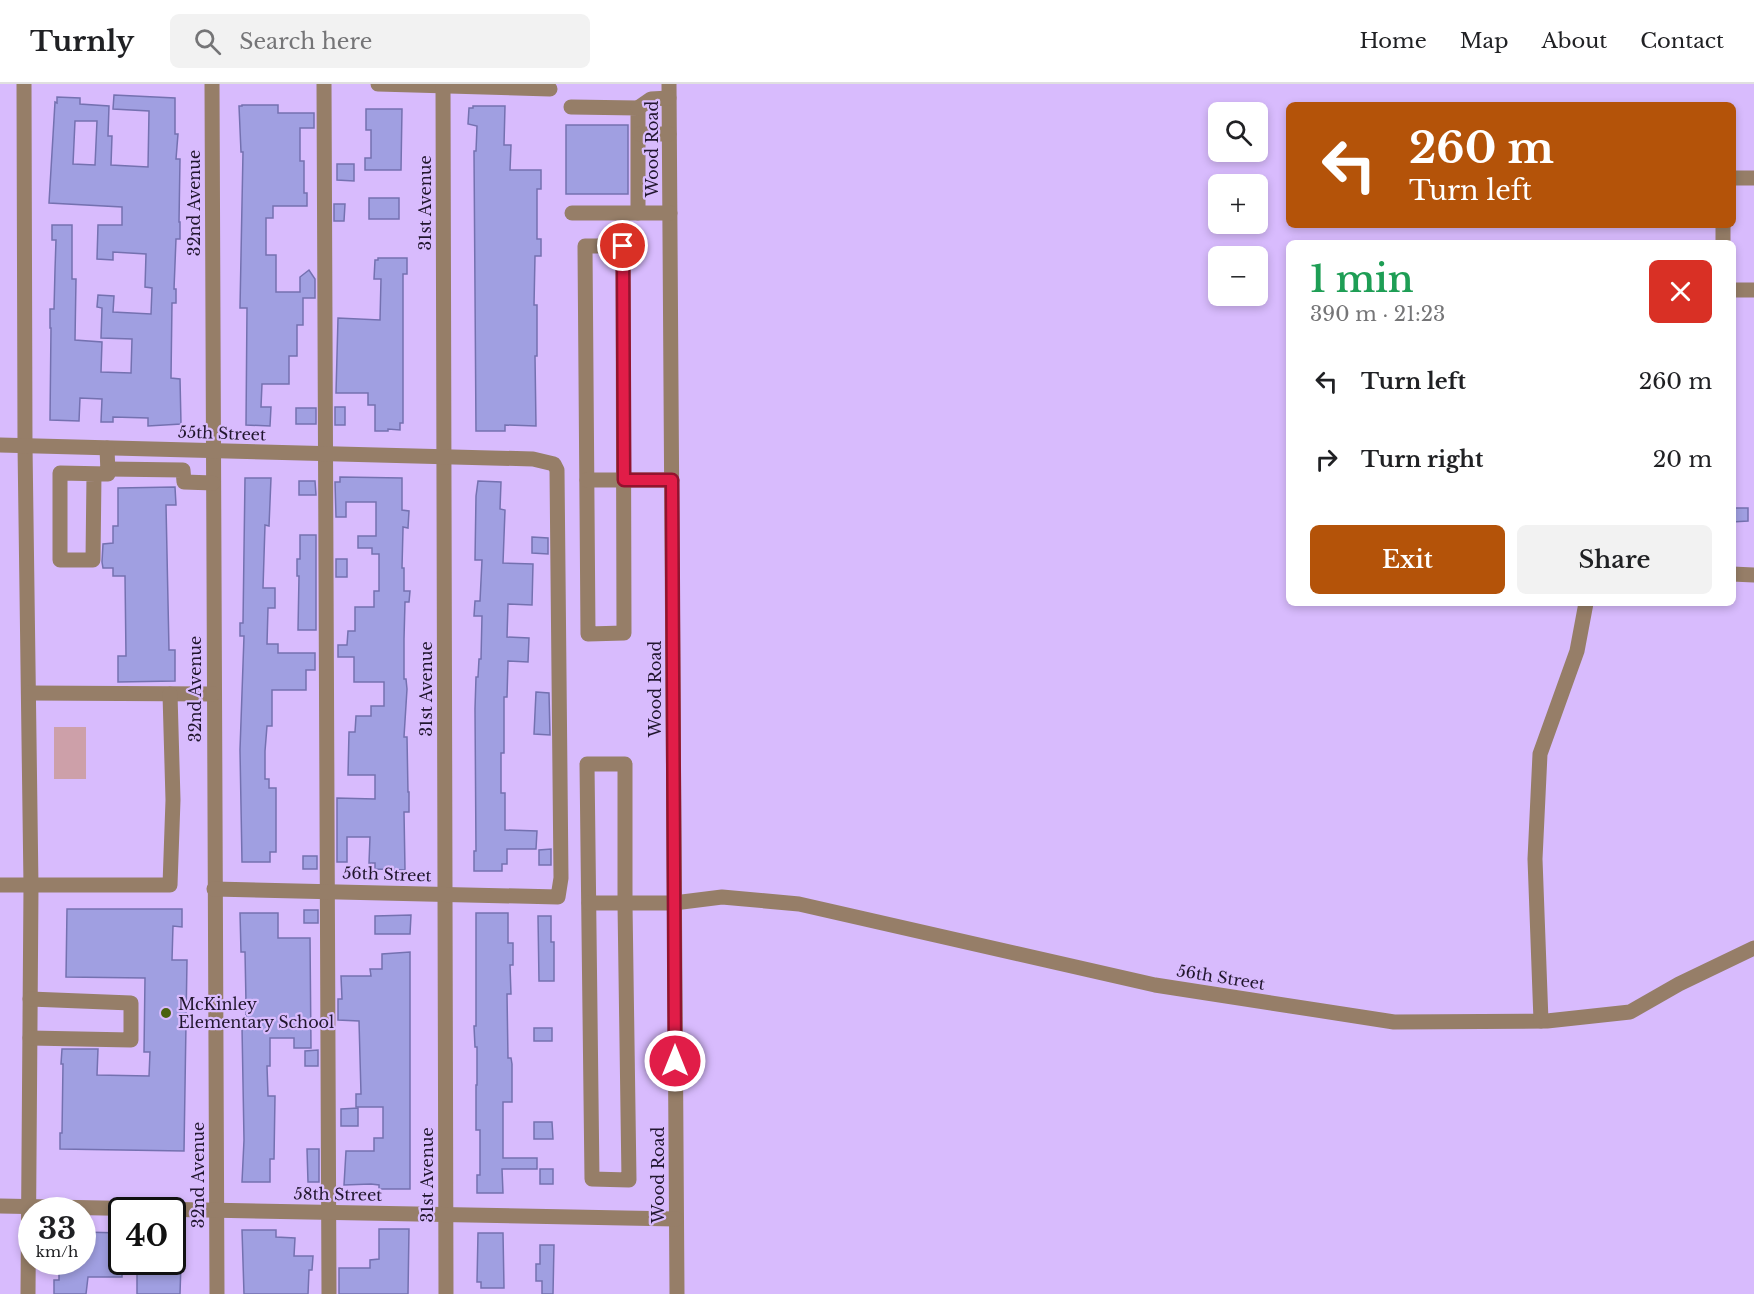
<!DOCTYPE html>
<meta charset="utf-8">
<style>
:root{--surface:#fff;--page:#f2f2f2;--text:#202124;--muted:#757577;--line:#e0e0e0;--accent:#b45309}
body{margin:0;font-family:"Libre Baskerville",serif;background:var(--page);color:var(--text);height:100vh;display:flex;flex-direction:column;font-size:22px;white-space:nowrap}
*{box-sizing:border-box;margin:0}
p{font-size:20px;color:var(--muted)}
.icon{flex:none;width:33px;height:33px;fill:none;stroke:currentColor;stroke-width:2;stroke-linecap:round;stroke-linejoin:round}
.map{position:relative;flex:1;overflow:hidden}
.sheet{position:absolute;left:1286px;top:156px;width:450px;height:366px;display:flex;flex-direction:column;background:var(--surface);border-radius:9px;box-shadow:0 3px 9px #0003}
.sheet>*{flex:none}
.top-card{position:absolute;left:1286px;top:18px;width:450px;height:126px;border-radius:9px;box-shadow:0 3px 9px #0003;background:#b45309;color:#fff;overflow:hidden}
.tools{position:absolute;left:1208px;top:18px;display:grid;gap:12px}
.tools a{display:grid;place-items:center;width:60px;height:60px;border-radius:9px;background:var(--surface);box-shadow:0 3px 9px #0003;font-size:30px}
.speed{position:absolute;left:18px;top:1113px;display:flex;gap:12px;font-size:30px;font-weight:700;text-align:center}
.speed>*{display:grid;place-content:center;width:78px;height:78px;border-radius:50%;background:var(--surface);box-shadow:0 3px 9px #0003;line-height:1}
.speed small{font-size:15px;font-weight:400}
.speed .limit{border:3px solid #111;border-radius:9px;background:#fff;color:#111}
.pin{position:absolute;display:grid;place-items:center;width:51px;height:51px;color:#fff;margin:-26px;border:3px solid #fff;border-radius:50%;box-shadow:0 2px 6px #0007}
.me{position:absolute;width:66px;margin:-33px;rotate:0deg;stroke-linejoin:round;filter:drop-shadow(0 0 4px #0008)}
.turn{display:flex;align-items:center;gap:21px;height:126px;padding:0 24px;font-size:27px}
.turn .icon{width:78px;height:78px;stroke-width:2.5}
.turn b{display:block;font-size:42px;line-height:51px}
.round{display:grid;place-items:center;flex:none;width:63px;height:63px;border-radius:9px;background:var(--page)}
.summary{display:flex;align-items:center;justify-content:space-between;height:102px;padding:0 24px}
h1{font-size:36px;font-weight:600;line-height:45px;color:#1e9e55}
.primary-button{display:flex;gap:12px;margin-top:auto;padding:12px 24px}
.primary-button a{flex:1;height:69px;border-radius:9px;background:var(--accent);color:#fff;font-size:24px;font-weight:600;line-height:69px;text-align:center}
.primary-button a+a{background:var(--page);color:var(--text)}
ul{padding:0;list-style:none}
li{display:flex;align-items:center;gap:18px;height:78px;padding:0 24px}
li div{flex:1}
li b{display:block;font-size:22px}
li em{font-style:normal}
header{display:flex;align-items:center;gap:36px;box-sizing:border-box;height:84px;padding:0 30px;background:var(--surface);border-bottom:2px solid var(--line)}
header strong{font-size:28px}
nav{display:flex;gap:33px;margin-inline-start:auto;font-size:21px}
.search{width:420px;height:54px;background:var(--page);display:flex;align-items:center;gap:15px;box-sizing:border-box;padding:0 21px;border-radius:9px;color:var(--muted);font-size:22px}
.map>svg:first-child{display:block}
.green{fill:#cda0a9}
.building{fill:#a09fe1;stroke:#7471b0;stroke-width:1.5;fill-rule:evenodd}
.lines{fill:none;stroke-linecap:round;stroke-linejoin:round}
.minor{stroke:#967e68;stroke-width:15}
.route-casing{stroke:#92132f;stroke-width:15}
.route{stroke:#e11d48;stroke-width:10}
.poi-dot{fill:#4b620f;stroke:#d8bbfd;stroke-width:2}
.labels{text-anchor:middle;stroke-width:4.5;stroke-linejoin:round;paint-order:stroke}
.street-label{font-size:16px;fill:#21162e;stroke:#d8bbfd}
.poi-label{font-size:16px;fill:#21162e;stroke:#d8bbfd;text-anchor:start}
</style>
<header>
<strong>Turnly</strong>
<div class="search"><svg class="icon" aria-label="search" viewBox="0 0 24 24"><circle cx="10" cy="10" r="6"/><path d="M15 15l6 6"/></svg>Search here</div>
<nav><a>Home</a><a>Map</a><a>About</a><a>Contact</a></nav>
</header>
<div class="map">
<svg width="1754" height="1210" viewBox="0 0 1754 1210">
<rect width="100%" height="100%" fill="#d8bbfd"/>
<rect class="green" x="54" y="643" width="32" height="52"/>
<g class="building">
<path d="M114,11L175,14V50H178L176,75H180L179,138H180V155H176L174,205H176V219H172L171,294L180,295L181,340L148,342V334L113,333V338H101L102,315L80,314L79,337L50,336L51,244H50V225H54L55,186L56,156H52V141H72V195H76L75,256L102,258L101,288L131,289L132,255L101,254L102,224L97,223L98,211L114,212L113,228L151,230L152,204L145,203L146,170L113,168V176L97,175L98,141H122V123L49,119L55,18L57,19V13L80,14V20L109,22L108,52H112L111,81L148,83L149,27L113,25ZM75,37H97L95,81L73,80Z"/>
<polygon points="242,21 278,21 278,29 314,29 314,44 300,44 300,77 304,77 304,109 307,109 307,122 273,122 273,134 266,134 266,171 276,171 276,208 300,208 300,193 309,186 315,195 315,214 303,214 303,241 297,241 297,272 289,272 289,300 262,300 261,323 271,323 270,342 246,341 247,224 240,224 243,68 241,68 239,22 242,22"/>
<polygon points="473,22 505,22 504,61 511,61 510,86 541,86 541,105 537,105 537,155 541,155 541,172 535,172 534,221 537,221 537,272 535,272 536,342 505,341 505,347 476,347 474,67 476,67 477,42 468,40 469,24 473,24"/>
<polygon points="366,25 402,25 401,86 365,86 365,74 371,74 371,46 366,46"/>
<rect x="566" y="41" width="62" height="69"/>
<polygon points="337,80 354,80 354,97 337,96"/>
<rect x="369" y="114" width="30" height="21"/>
<polygon points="334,120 345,120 344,137 334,137"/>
<polygon points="378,174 407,174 407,190 403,190 403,339 400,339 400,346 388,345 388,347 375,347 375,321 368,321 368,309 336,309 338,234 380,236 381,195 374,195 375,176 378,176"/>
<rect x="335" y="323" width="10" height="18"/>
<rect x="296" y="324" width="20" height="16"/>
<polygon points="340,393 402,394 402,426 409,427 408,444 403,443 403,445 402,484 404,484 404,507 410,507 409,518 405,518 404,555 404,595 406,595 407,605 404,653 407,653 408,708 409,708 409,728 404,728 405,786 375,785 375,779 369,779 370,753 347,753 347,778 337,778 337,714 375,715 375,691 348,691 349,648 355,648 356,632 371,632 371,622 384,622 384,598 354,598 354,573 338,573 338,561 347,561 348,547 355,547 355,523 374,523 374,507 379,507 379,470 372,470 372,464 358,464 358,452 376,452 376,418 346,418 346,433 336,433 335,398 340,398"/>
<polygon points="245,394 271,394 269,442 265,441 263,504 275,504 275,524 268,524 267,560 278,560 278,569 315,569 315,586 306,586 306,606 272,606 272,642 267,642 265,667 265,695 269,695 269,704 276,704 276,768 270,768 270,778 242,778 240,666 244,552 240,552 240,539 243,539"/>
<polygon points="299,397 315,397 316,411 299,411"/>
<polygon points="478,397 501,398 500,425 505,426 503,479 533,480 532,521 508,520 507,553 529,554 528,578 508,577 507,613 504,613 504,669 501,669 501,709 505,709 505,746 537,747 536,765 507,765 507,780 502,780 502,787 474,787 474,767 476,767 475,625 476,593 478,593 479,575 481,575 482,532 474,532 475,517 480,517 482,476 475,476 476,412"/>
<polygon points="175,403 176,421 166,421 169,566 175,566 175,597 118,598 118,572 126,572 125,492 113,492 113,484 103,484 102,478 103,460 113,459 113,442 118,442 118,404"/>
<polygon points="1732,424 1748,424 1748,437 1732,438"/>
<polygon points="300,451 316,451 316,546 298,546 299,492 297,492 297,475 300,475"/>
<polygon points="532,453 548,454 548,470 532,469"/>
<rect x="336" y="475" width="11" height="18"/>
<polygon points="536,608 549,609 550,651 534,650"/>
<polygon points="551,765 551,781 539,781 539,766"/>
<rect x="303" y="772" width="14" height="13"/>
<polygon points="67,825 182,825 182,843 173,842 172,876 187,876 184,1067 60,1065 60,1049 62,1049 63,980 61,980 62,965 98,965 97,991 149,992 150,968 144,968 145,894 66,893"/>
<rect x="304" y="826" width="14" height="13"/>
<polygon points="240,829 278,829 278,854 310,854 311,964 294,964 294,954 270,954 270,982 267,982 268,1012 275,1012 274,1075 270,1075 270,1098 242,1098 244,1056 242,943 246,943 246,919 245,868 241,868"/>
<polygon points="476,829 508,829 508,859 513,859 513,881 510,881 511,910 507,910 508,974 511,974 512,980 512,1018 503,1018 503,1074 537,1074 537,1085 502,1085 503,1109 477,1109 477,1091 480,1091 480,1046 476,1046 476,1001 477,1001 477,963 475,963 474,942 476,942"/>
<polygon points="411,831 410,850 375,850 375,832"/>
<polygon points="538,832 551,832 551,858 554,858 554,897 539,897"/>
<polygon points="410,868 410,1105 379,1105 379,1101 371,1100 344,1101 346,1067 374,1067 374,1054 383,1054 383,1023 356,1023 356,1010 361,1010 359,937 338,936 338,915 342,915 341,892 371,892 370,885 382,885 382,870"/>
<rect x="534" y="944" width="18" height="13"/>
<polygon points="318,966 318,982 305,982 305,967"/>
<polygon points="358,1024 358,1042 341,1042 341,1025"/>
<polygon points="534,1038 552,1038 553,1055 534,1055"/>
<polygon points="307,1065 319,1065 319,1098 308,1098"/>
<rect x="540" y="1085" width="13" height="15"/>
<polygon points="379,1145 409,1145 408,1210 339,1210 339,1184 370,1184 370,1176 379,1175"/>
<polygon points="242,1146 276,1146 276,1153 295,1154 294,1172 313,1172 312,1186 309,1186 308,1210 244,1210"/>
<polygon points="82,1148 122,1149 122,1193 88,1193 86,1210 54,1210 54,1196 59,1196 59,1178 82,1178"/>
<polygon points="478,1149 503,1149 504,1204 481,1204 481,1198 477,1198"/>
<polygon points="540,1161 554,1161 553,1210 542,1210 542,1197 536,1197 536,1180 540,1180"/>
<polygon points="149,1178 181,1178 180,1210 137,1210 137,1185 149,1185"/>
</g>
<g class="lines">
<g class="minor">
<polyline points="24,0 25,361 31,802 28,1210"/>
<polyline points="212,0 217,1210"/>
<polyline points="324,0 329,1210"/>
<polyline points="378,0 550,5"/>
<polyline points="443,0 446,1210"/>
<polyline points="669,0 677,1210"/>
<polyline points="571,23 638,24 638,129"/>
<polyline points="638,24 651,15 669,14"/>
<polyline points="640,50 669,50"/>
<polyline points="1732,94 1754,94"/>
<polyline points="572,129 670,129"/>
<polyline points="1723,159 1723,141"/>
<polygon points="585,162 623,162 624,549 588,550"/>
<polyline points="1732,206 1754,206"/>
<polyline points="0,361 533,375 554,380 557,386 561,794 558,813 214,805"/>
<polyline points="108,385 183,386 184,398 213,399"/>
<polyline points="94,390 93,476 60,476 60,389 108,390 107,364"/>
<polyline points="587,396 672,396"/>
<polyline points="1732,490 1754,491"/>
<polyline points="29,609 213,610"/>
<polygon points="587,680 625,680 625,820 629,1096 592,1095"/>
<polyline points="0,801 170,801 173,716 170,610"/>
<polyline points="589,819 674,819 722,813 799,820 1155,901 1394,938 1547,937 1630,928 1679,900 1754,864"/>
<polyline points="1541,937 1535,775 1540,670 1577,567 1586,519"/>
<polyline points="30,954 131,956 131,919 30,915"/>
<polyline points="0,1122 676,1135"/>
</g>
</g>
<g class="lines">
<defs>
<polyline id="route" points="623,162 624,396 672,396 675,977"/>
</defs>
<use href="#route" class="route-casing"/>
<use href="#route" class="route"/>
</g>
<circle class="poi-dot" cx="166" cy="929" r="6"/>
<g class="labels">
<g class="street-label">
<text transform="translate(652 65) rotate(-90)" y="6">Wood Road</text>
<text transform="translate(194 119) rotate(-90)" y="6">32nd Avenue</text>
<text transform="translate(425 119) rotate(-90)" y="6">31st Avenue</text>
<text transform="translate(222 349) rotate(2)" y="6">55th Street</text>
<text transform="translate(195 605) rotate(-90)" y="6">32nd Avenue</text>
<text transform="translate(426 605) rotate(-90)" y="6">31st Avenue</text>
<text transform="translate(655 605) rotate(-90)" y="6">Wood Road</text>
<text transform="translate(387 790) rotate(2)" y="6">56th Street</text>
<text transform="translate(1221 893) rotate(9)" y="6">56th Street</text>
<text transform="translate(198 1091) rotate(-90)" y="6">32nd Avenue</text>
<text transform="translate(427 1091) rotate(-90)" y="6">31st Avenue</text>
<text transform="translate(658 1091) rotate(-90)" y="6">Wood Road</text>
<text transform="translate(338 1110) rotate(1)" y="6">58th Street</text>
</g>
<g class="poi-label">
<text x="178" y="926">McKinley<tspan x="178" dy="18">Elementary School</tspan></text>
</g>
</g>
</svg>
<div class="tools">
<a><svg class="icon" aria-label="search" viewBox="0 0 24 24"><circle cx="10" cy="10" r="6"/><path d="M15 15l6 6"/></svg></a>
<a>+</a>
<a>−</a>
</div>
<div class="speed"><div>33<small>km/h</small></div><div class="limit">40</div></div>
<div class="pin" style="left:623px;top:162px;background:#d93025"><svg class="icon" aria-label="arrive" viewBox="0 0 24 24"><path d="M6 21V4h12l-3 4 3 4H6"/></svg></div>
<svg class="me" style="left:675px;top:977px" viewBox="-20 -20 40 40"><circle r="17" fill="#e11d48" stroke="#fff" stroke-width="3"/><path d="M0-11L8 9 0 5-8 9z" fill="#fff"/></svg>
<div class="top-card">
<div class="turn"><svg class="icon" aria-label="left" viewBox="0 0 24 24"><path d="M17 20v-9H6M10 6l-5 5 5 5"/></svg><div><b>260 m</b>Turn left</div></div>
</div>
<section class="sheet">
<div class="summary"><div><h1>1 min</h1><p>390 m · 21:23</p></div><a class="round" style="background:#d93025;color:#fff"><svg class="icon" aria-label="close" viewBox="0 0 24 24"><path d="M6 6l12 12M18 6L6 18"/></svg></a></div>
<ul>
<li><svg class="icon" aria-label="left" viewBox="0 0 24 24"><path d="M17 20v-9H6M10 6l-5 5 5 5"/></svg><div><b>Turn left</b></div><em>260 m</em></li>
<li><svg class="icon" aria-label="right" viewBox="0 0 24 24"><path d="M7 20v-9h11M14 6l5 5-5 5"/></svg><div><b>Turn right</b></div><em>20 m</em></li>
</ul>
<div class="primary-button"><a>Exit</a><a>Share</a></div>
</section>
</div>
